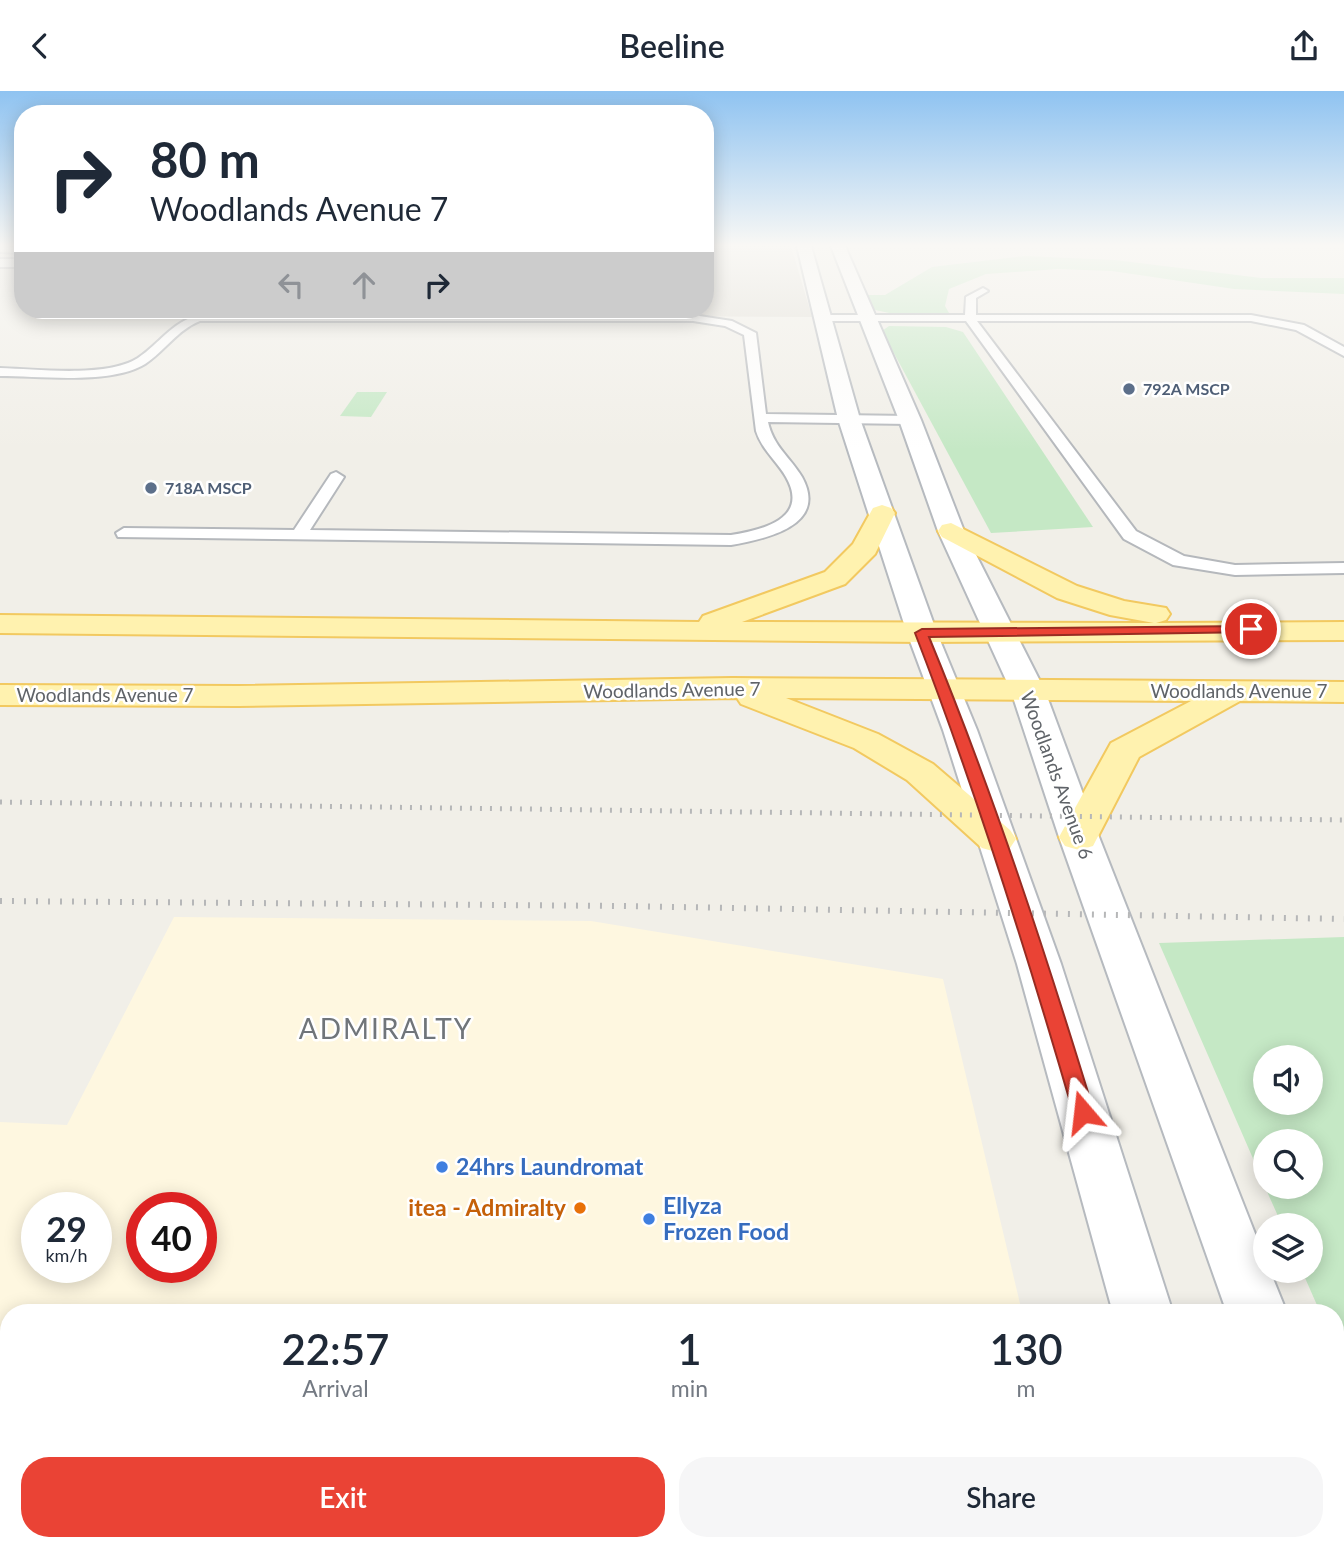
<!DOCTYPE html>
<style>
:root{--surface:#fff;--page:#f6f6f7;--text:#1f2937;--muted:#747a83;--accent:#ea4335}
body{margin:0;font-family:Lato,sans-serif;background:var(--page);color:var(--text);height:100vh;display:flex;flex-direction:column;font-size:26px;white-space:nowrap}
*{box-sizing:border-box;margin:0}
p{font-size:23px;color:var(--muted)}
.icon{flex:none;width:38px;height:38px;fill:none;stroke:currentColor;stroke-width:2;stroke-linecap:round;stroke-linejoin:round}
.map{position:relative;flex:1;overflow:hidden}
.panel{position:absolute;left:0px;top:1213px;width:1344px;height:247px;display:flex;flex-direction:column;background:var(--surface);border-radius:28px 28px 0 0;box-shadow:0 4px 18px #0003}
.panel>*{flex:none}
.hud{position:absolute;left:14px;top:14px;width:700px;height:214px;border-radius:28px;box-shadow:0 4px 18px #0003;background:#fff;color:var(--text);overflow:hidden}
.fabs{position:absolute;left:1253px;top:954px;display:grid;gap:14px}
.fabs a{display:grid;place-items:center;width:70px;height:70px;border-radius:50%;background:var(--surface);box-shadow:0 4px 18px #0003;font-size:35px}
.speed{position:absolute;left:21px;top:1101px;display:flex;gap:14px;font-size:35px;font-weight:700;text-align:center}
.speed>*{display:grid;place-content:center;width:91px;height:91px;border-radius:50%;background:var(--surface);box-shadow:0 4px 18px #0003;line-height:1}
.speed small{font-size:18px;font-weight:400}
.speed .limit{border:10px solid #d22;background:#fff;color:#111}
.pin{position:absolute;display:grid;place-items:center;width:60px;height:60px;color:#fff;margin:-30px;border:4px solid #fff;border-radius:50%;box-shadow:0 2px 7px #0007}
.me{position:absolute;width:77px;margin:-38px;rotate:343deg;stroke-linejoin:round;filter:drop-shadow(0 0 5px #0008)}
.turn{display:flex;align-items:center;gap:24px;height:147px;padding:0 21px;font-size:32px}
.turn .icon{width:91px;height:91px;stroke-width:2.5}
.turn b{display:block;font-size:49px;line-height:60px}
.lanes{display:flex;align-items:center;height:66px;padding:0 21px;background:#0003;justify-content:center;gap:35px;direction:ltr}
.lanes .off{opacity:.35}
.eta{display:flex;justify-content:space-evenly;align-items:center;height:119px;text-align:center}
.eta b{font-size:42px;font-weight:600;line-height:49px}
.primary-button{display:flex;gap:14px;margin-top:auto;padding:14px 21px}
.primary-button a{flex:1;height:80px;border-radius:28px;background:var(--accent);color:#fff;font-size:28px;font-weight:600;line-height:80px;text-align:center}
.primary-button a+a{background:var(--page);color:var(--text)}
header{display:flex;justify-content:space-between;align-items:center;height:91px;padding:0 21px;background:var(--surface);font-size:32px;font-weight:600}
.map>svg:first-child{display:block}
.commercial{fill:#fef7e0;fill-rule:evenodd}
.education{fill:#e1ded6}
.green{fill:#c5e8c5;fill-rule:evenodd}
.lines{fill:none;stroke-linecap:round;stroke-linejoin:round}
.lane-casing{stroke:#b5b8bc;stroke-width:4}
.street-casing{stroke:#b5b8bc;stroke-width:4}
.secondary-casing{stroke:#b6babf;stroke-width:4}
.primary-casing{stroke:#f2c960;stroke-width:4}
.lane{fill:#fff;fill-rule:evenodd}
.street{fill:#fff;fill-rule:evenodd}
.secondary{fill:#fff;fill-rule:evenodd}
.primary{fill:#fff2af;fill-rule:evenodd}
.rail-far1{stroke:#b6b7b8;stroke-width:5;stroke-dasharray:2 8;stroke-linecap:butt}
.rail{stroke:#b6b7b8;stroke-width:6;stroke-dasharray:2 10;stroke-linecap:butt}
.route{fill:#ea4335;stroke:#982c22;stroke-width:2}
.service-dot{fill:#5c6f8a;stroke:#fff;stroke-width:2.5}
.shop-dot{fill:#3f7fe0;stroke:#fff;stroke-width:2.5}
.food-dot{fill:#e8710a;stroke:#fff;stroke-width:2.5}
.labels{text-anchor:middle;stroke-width:5;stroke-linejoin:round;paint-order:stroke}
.far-service-label{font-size:16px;font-weight:bold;fill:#4e5e75;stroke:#fff;text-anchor:start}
.street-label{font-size:19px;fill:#5f6368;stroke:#fff}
.near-shop-label{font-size:23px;font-weight:bold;fill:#366cbe;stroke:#fff;text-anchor:start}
.near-food-label{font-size:23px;font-weight:bold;fill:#c56008;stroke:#fff;text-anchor:end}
.near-quarter-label{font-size:28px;letter-spacing:2px;fill:#70757a;stroke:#fff}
</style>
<header><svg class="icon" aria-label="back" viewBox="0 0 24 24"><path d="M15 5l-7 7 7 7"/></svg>Beeline<svg class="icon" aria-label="share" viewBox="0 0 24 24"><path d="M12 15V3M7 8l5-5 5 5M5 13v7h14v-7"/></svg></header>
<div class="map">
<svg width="1344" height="1458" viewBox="0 0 1344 1458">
<rect width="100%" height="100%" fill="#f1efe8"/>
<path class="commercial" d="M174,826L591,830L943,888L1022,1221L9,1222V1451H1077L1079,1458H0V1031L67,1034ZM37,1116H96V1176H37ZM142,1116H201V1176H142Z"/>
<polygon class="education" points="705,155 791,155 812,226 188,222 190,219 705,219"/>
<g class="green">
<path d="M1025,165L1115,169L1261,187H1344V203L1234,198L1112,180L1058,178L986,183L949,198L945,215L949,222C925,226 896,225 872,218L865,204H885L932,176Z"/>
<polygon points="889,235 946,236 963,241 1093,436 991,442 882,240"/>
<polygon points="357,301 387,301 371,326 340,325"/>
<path d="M1344,846V1277L1335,1257V1222L1320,1221L1302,1180H1311V1134H1282L1265,1096H1311V1050H1265V1095L1159,852ZM1265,966H1311V1012H1265Z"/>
</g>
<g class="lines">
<defs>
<g id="lane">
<polygon points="0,155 23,156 23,162 0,161"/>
<polygon points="983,197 988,200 976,207 976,224 1251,224 1304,234 1344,256 1344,265 1296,239 1251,230 977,230 1136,440 1184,465 1235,474 1344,472 1344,482 1235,484 1173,474 1124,448 966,230 823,230 818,227 823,224 965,224 966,206"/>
<path d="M199,224H693L732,230L756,242L766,323L910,325L917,329L910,333L768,331C773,355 790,366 802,386C829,435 765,448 731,454L118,446L116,442L124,437L294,439L331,383L336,381L344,386L310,439L731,444C762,439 810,428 786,386C777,370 762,359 756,340L744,244L725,235L693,230H200C177,239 165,260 145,273C111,294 40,285 0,285V277C37,278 107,287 138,267C160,252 172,231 199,224Z"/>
</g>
<rect id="street" x="0" y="168" width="23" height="8"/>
<g id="secondary">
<polygon points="797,155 811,155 860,328 937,542 977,639 1061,873 1173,1222 1113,1222 1017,873 943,639 907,542 838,328"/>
<polygon points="831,155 845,155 921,329 964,440 1045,600 1099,746 1265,1168 1265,1180 1270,1180 1287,1222 1227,1222 1059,746 1011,600 938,440 899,329"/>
<polygon points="1335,1393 1344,1397 1344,1458 1313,1458 1310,1451 1335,1451"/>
<polygon points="1184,1451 1252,1451 1255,1458 1185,1458"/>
</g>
<g id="primary">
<polygon points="882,414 891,417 895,422 875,463 845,493 742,531 1154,532 1110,524 1057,507 942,446 938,440 942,434 951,432 1077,495 1124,510 1166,517 1170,523 1166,529 1156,532 1344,531 1344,549 922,551 0,542 0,524 699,531 703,525 825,481 853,453 873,417"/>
<polygon points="732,587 1344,591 1344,611 1240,610 1139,666 1093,755 1079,759 1065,755 1059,746 1111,652 1191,610 786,607 878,643 933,673 1010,739 1016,748 1010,757 996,761 982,757 907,689 854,657 741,613 737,607 238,615 0,614 0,594 238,595"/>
</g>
</defs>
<use href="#lane" class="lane-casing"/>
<use href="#street" class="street-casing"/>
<use href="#secondary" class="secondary-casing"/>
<use href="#primary" class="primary-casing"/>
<use href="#lane" class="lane"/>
<use href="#street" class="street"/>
<use href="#secondary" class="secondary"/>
<use href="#primary" class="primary"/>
<polyline class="rail-far1" points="0,711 1344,729"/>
<polyline class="rail" points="0,810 623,815 1344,828"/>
</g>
<linearGradient id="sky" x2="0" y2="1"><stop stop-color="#8fc3f1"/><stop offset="0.43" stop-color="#f9f8f5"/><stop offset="1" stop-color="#f9f8f5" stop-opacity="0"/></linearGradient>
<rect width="1344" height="359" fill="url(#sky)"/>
<path class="route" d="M1251,535L1257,538L1255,541L929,546C993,701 1045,860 1094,1021L1091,1027L1083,1030L1076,1027L1073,1021C1026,859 976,699 915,542L922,538Z"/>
<g class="service-dot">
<circle cx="1129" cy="298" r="7"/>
<circle cx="151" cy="397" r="7"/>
</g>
<g class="shop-dot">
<circle cx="442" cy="1076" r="7"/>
<circle cx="649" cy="1128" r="7"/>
</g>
<circle class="food-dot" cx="580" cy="1117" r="7"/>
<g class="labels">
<g class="far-service-label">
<text x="1143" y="304">792A MSCP</text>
<text x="165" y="403">718A MSCP</text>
</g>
<g class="street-label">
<text transform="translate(672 599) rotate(-1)" y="7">Woodlands Avenue 7</text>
<text x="1239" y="607">Woodlands Avenue 7</text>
<text x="105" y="611">Woodlands Avenue 7</text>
<text transform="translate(1057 684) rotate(70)" y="7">Woodlands Avenue 6</text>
</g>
<g class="near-shop-label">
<text x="456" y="1084">24hrs Laundromat</text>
<text x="663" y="1123">Ellyza<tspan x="663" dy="26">Frozen Food</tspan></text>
</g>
<g class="near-food-label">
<text x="566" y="1125">itea - Admiralty</text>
</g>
<g class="near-quarter-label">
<text x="386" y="948">ADMIRALTY</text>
</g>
</g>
</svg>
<div class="fabs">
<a><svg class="icon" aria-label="sound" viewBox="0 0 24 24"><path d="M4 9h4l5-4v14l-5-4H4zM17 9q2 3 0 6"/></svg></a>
<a><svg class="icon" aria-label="search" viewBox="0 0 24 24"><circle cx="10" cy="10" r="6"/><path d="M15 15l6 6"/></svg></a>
<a><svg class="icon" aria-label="layers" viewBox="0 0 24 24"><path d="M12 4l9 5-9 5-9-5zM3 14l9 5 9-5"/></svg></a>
</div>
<div class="speed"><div>29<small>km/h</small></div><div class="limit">40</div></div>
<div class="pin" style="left:1251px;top:538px;background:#d93025"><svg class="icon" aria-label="arrive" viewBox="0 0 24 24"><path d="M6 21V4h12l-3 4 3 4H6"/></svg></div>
<svg class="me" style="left:1083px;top:1021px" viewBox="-20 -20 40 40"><path d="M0-17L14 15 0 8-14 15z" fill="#ea4335" stroke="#fff" stroke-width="4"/></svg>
<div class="hud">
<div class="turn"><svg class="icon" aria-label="right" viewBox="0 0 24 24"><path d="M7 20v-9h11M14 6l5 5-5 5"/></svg><div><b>80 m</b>Woodlands Avenue 7</div></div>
<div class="lanes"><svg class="icon off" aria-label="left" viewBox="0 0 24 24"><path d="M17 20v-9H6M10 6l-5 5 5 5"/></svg><svg class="icon off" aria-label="ahead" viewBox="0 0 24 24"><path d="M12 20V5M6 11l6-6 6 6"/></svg><svg class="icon" aria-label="right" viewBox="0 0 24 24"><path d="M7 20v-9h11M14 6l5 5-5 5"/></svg></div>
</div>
<section class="panel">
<div class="eta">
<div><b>22:57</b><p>Arrival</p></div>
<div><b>1</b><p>min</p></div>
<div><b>130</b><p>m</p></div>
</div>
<div class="primary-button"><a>Exit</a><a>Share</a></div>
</section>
</div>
